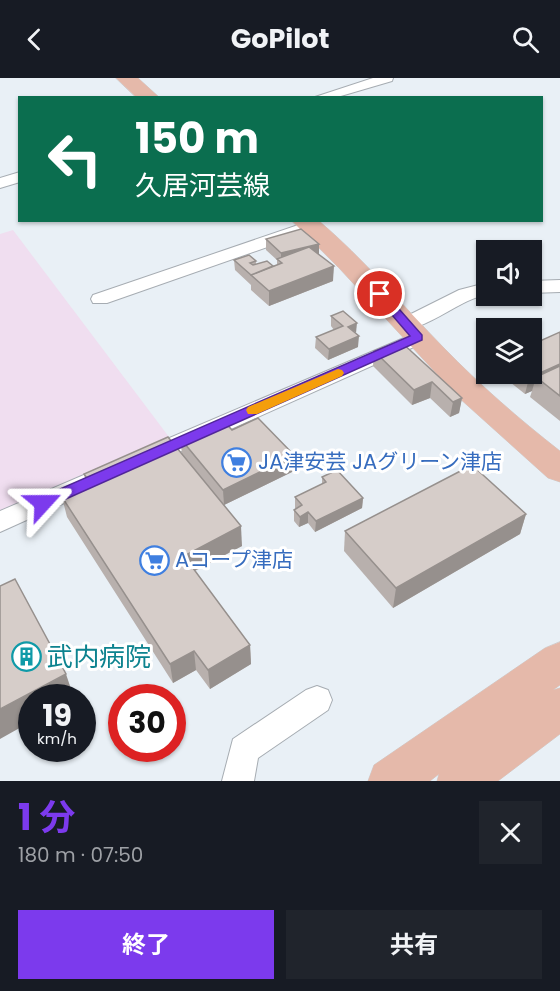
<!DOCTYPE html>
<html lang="ja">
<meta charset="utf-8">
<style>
:root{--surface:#171b24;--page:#20242c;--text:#f1f3f6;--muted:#9ea1a6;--accent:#7c3aed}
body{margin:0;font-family:Poppins,"Noto Sans JP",sans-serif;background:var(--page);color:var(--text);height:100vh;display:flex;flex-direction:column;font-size:22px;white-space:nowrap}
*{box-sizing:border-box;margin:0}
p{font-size:20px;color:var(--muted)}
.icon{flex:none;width:33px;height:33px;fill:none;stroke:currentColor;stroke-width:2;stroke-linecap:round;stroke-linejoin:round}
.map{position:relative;height:703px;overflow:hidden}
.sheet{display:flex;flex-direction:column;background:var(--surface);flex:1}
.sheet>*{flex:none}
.guide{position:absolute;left:18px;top:18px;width:525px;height:126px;border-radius:0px;box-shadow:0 2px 4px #0004;background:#0b6e4f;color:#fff;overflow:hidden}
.controls{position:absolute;left:476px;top:162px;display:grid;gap:12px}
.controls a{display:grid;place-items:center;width:66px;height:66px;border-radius:0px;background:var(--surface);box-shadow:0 2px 4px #0004;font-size:30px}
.speed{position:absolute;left:18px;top:606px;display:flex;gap:12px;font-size:30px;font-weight:700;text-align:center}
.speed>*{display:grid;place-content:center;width:78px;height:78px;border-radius:50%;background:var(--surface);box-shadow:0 2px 4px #0004;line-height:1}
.speed small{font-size:15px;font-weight:400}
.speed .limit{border:9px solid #d22;background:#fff;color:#111}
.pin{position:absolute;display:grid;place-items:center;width:51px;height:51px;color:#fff;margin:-26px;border:3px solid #fff;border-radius:50%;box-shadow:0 2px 6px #0007}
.me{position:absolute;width:66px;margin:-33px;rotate:66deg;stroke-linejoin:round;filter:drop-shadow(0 0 4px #0008)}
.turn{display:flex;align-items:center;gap:21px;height:126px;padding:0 18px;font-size:27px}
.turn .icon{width:78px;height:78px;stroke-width:2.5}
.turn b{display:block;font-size:42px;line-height:51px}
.round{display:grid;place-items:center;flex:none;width:63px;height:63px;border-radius:0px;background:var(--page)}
.headline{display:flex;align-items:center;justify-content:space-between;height:102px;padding:0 18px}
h1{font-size:36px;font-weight:700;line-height:45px;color:var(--accent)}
.button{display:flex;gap:12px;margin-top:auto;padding:12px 18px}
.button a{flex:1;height:69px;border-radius:0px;background:var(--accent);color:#fff;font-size:24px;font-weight:700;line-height:69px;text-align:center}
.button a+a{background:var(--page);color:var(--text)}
header{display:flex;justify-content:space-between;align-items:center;height:78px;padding:0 18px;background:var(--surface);font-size:27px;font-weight:700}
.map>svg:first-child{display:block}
.education{fill:#f0def0}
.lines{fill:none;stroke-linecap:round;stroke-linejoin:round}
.street-casing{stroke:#a6acb2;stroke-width:2}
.primary-casing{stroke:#cececf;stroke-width:1}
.street{fill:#fff;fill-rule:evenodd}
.primary{fill:#e5b9aa;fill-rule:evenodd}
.wall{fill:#b8b0ad}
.shaded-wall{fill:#96908d}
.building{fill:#d6cdc9;stroke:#96908d;stroke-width:1.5}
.route{fill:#7c3aed;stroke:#51269a;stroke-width:1.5}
.slow{fill:#f59e0b}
.labels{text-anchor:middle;stroke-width:6;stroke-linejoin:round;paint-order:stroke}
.shop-label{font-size:21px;fill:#366cbe;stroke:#fff;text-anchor:start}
.near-culture-label{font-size:26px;fill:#0d838f;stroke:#fff;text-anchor:start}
</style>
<header><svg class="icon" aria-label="back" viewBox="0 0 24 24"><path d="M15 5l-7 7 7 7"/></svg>GoPilot<svg class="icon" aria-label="search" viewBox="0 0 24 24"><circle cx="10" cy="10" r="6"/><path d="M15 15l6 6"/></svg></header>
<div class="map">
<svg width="560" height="703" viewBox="0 0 560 703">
<rect width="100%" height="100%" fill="#e9f0f6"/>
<polygon class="education" points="13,152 169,359 0,433 0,156"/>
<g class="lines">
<defs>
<g id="street">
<polygon points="373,0 393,0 392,3 334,20 312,20"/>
<polygon points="20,94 20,104 0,110 0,100"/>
<polygon points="310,143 316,144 318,148 316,152 107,225 93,225 91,221 93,217"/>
<polygon points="560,202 560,214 531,215 531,203"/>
<path d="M486,205V217C459,221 423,256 399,250L396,246L399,242L459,212Z"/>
<polygon points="418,254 425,256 428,260 425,264 155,385 147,387 139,385 135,379 139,373"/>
<polygon points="114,384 122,387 126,393 122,399 0,454 0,433"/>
<polygon points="317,608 328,612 332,622 328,632 258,680 254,703 222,703 233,661 306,612"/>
</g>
<g id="primary">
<polygon points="116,0 138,0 160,20 137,20"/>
<path d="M291,142H318C364,181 402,227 444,270C480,307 519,341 560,373V404L548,400L458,319L339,190Z"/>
<polygon points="560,564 560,607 553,612 560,610 560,656 498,703 437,703 439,696 430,703 368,703 374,687 545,570"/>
</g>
</defs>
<use href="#street" class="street-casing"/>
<use href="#primary" class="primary-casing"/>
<use href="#street" class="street"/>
<use href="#primary" class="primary"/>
</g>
<g class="wall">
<polygon points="266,161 319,166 319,177 333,203 269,228 251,212 251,207 235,192 234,182 256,183 256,186 273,188 277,187 277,182 266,172"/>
<polygon points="331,238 356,256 358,269 328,282 315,270 316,259 334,252 331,248"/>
<polygon points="560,254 560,343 530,319 532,313 525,316 500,296 531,296"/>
<polygon points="374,273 462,320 459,335 450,339 430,320 412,327 373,288"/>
<polygon points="180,360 294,393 224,427 242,468 195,493 250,567 251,586 210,611 196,592 173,605 67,439 62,419 87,408 84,396 182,376"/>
<polygon points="322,399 363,420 362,430 315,454 308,445 299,449 294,443 294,432 296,431 295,430 295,419 322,406"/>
<polygon points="526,436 520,456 393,530 344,473 345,453"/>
</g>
<g class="shaded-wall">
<polygon points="319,166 319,177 281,184 281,175"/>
<polygon points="334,188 333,203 269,228 269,213"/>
<polygon points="357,245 356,255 348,249"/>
<polygon points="359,258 358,269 328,282 329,271"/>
<polygon points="560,286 560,299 536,299 532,313 525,316 529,300"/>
<polygon points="432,304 430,320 412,327 414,312"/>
<polygon points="462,320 459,335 450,339 453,324"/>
<polygon points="294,377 294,393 224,427 223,412"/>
<polygon points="363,420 362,430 315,454 316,443"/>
<polygon points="308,434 308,445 299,449 300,439"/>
<polygon points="526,436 520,456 393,530 396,510"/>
<polygon points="241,448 242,468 186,497 184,478"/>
<polygon points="250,567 251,586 210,611 208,592"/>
<polygon points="194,573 196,592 173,605 170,586"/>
<polygon points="66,596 74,620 32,620 32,643 0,661 0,631"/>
</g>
<g class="building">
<polygon points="301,151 319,166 281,175 266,161"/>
<polygon points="309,169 334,188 269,213 251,197 282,185 277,181"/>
<polygon points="249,177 256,183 250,185 253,187 267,183 273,188 251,197 234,182"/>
<polygon points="343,233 357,245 348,249 359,258 329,271 316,259 343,248 331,238"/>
<polygon points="560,254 560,286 529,300 523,296 531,296 531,267"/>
<polygon points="400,263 462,320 453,324 432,304 414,312 374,273"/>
<polygon points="560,288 560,318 536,299"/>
<polygon points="258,340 294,377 223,412 180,360 222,341 232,352"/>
<polygon points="168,359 241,448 184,478 250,567 208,592 194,573 170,586 62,419 91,406 84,396"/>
<polygon points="472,387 526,436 396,510 345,453"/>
<polygon points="337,392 363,420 316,443 308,434 300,439 294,432 302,427 295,419 326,404 322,399"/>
<polygon points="15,501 66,596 0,631 0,508"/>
</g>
<polygon class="route" points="380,213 384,214 422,257 422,262 48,429 37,429 35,425 37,421 410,258 374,216"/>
<polygon class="slow" points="338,291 342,292 344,295 342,298 257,336 248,336 246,332 248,329"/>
<defs>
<symbol id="supermarket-ring" viewBox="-11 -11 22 22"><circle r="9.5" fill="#fff" stroke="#3f7fe0" stroke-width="1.5"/><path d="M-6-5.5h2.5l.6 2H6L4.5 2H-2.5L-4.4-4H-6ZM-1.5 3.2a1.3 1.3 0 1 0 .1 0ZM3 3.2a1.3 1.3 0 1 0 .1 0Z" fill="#3f7fe0"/></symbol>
<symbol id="building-ring" viewBox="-11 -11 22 22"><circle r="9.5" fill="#fff" stroke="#0f9aa8" stroke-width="1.5"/><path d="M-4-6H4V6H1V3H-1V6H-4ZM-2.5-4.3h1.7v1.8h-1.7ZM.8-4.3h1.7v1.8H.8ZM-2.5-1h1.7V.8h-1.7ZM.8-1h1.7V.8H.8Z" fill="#0f9aa8"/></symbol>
</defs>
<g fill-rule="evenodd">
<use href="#supermarket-ring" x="220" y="368" width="33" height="33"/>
<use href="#supermarket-ring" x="138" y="466" width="33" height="33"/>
<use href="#building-ring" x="10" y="562" width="33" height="33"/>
</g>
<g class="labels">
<g class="shop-label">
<text x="258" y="391">JA津安芸 JAグリーン津店</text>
<text x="175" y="489">Aコープ津店</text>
</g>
<g class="near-culture-label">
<text x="47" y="588">武内病院</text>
</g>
</g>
</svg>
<div class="controls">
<a><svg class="icon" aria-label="sound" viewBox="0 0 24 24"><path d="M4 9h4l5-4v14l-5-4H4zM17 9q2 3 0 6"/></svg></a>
<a><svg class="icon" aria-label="layers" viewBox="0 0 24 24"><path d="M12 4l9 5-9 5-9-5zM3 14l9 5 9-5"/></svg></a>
</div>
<div class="speed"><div>19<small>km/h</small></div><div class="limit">30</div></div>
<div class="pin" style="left:380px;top:216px;background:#d93025"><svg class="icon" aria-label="arrive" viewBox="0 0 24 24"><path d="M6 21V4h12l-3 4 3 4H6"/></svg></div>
<svg class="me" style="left:43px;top:425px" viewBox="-20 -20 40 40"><path d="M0-17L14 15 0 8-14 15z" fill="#7c3aed" stroke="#fff" stroke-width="4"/></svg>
<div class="guide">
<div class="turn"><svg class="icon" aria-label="left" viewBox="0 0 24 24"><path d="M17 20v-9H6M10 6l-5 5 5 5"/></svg><div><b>150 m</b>久居河芸線</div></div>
</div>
</div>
<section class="sheet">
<div class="headline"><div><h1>1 分</h1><p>180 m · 07:50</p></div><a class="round"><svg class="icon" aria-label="close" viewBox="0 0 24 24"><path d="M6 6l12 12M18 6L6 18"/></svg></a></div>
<div class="button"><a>終了</a><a>共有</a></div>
</section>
